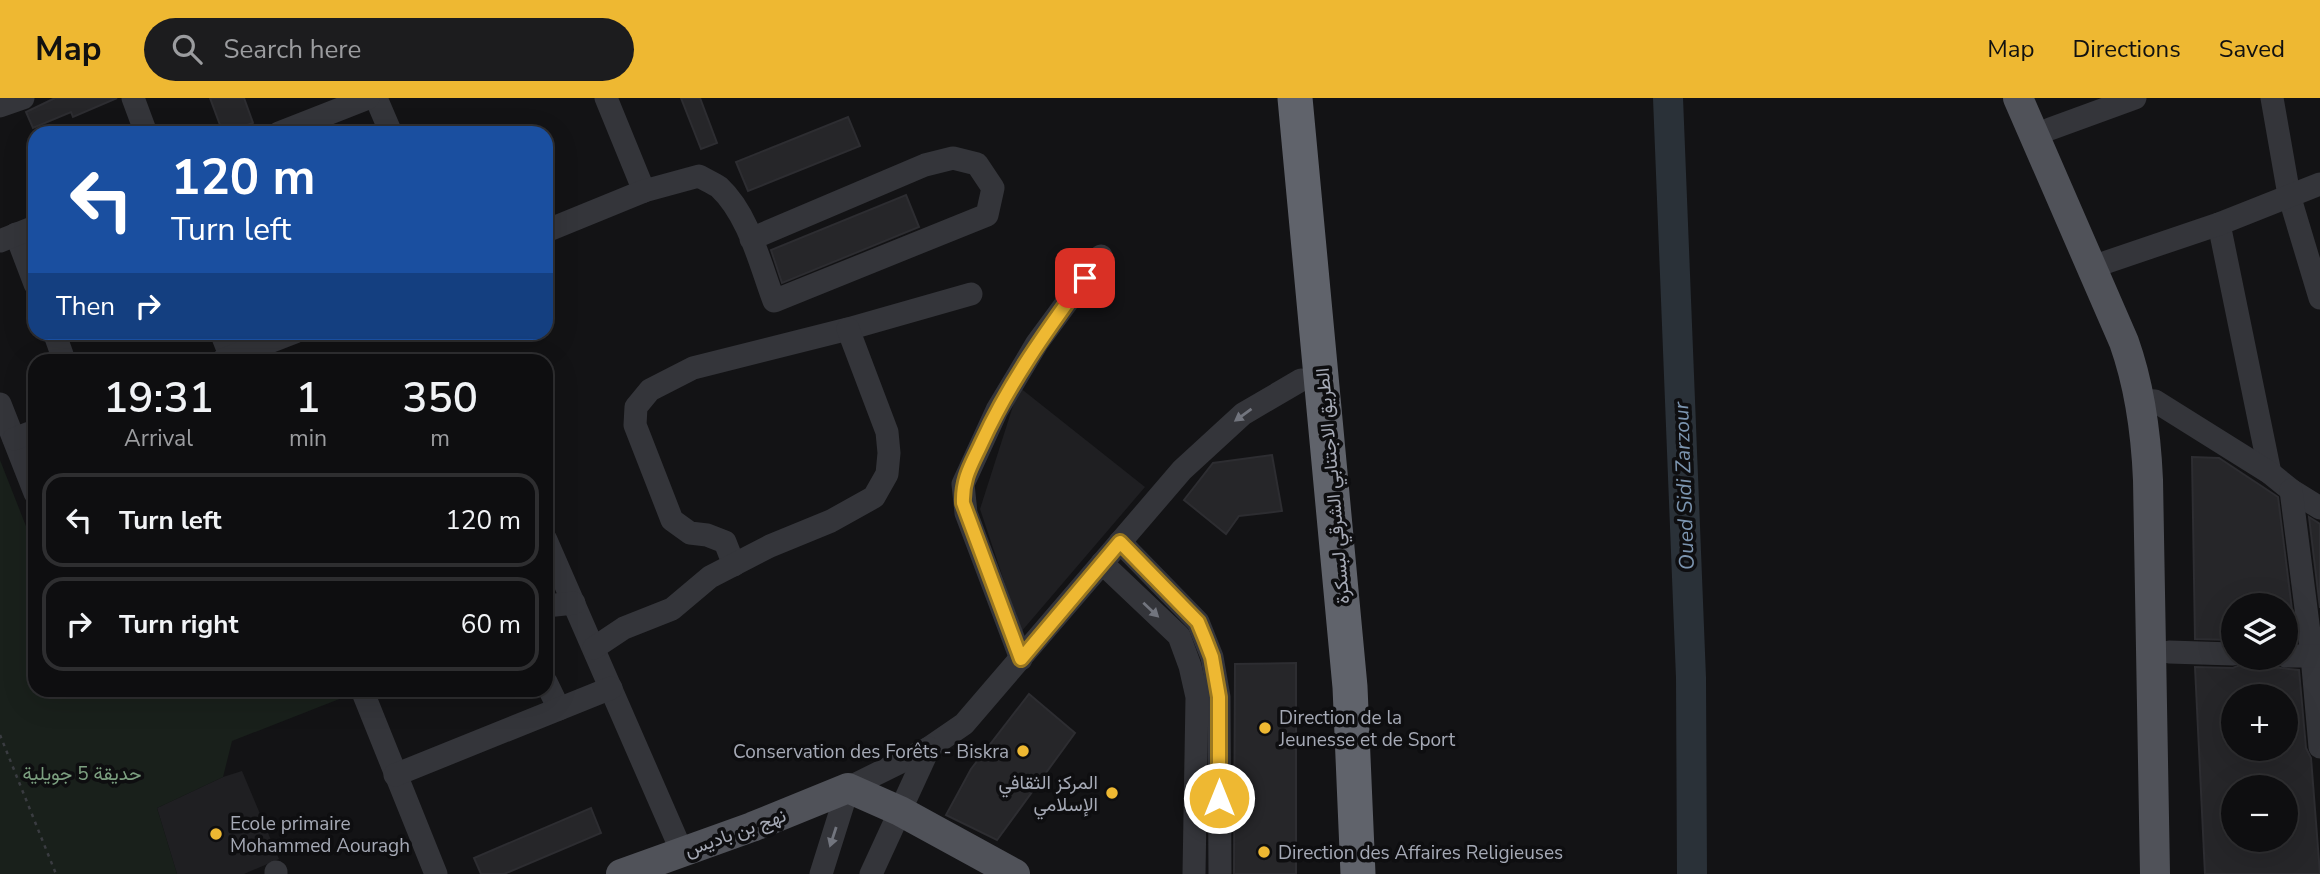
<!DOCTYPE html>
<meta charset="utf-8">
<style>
:root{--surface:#0e0e10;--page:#1c1c1e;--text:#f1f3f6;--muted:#9b9c9f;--line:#2e2e30;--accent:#eeb832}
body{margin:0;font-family:"Nunito Sans",Vazirmatn,sans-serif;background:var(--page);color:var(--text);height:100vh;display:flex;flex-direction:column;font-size:26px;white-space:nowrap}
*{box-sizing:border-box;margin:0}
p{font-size:23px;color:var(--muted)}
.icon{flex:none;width:38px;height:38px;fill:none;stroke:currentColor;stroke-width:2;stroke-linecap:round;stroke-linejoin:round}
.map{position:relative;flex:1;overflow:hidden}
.details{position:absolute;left:28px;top:256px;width:525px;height:343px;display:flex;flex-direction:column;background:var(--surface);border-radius:21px;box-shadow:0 7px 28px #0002,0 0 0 2px var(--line)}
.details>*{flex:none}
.banner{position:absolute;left:28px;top:28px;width:525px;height:214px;border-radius:21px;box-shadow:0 7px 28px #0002,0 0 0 2px var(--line);background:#1a4fa0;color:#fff;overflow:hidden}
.fabs{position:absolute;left:2221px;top:495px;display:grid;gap:14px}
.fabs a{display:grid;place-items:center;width:77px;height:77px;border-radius:50%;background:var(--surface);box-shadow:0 7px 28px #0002,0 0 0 2px var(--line);font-size:35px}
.pin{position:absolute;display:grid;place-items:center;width:60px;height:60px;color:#fff;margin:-30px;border-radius:14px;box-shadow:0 4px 10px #0006}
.me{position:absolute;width:77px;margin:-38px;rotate:0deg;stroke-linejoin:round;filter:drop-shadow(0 0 5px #0008)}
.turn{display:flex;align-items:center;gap:24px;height:147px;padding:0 28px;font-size:32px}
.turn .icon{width:91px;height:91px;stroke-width:2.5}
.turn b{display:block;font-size:49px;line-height:60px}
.then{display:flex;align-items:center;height:66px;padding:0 28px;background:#0003;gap:14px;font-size:26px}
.eta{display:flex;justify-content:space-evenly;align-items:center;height:119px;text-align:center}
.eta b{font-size:42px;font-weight:600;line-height:49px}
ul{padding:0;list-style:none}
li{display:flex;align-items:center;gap:21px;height:94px;margin:0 14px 10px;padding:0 14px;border:4px solid var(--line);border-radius:21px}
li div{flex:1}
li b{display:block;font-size:26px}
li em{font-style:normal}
header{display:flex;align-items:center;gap:42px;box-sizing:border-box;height:98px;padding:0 35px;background:var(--accent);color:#111}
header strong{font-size:33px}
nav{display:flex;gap:38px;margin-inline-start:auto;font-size:24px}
.search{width:490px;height:63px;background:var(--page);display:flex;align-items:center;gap:18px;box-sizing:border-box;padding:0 24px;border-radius:38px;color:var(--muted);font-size:26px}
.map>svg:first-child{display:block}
.built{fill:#1f1f22}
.green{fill:#19201b}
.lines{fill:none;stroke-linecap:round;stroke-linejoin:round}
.river{stroke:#2a3138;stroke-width:30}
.building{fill:#262629;stroke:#2d2d31;stroke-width:2;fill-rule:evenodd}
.path{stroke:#3a3c41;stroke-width:2.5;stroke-dasharray:3.5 5;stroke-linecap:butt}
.minor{stroke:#34353a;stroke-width:23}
.major{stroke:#505259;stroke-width:30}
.highway{stroke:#60636b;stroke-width:35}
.oneway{fill:#72757e}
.route-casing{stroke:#9b7820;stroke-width:18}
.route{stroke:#eeb832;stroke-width:12}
.poi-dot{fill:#eeb832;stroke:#0e0e10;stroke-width:2.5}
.labels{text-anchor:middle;stroke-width:7;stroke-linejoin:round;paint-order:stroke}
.street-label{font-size:19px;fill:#a5a9b5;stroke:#0e0e10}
.poi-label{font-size:19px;fill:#a5a9b5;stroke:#0e0e10;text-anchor:start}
.park-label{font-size:19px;fill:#7ca080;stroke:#0e0e10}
.water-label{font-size:21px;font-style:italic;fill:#7c95b0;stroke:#0e0e10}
</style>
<header>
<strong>Map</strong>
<div class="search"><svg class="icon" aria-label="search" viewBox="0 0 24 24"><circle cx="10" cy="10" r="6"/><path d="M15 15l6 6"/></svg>Search here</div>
<nav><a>Map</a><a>Directions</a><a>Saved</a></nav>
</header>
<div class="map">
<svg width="2320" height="776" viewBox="0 0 2320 776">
<rect width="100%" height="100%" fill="#131315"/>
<g class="built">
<polygon points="1019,289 1145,389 1021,534 980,411"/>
<polygon points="242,673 279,761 244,776 177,776 157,710 223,679"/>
</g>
<polygon class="green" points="0,362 35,451 35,494 29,496 35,511 35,592 344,592 347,598 232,643 223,679 157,710 177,776 0,776"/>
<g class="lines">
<polyline class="river" points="1668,0 1691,580 1692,776"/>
</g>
<g class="building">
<polygon points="55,0 117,0 73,19 71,14 33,30 26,14"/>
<polygon points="210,0 244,0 253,25 223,35"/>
<polygon points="681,0 700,0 717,45 701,51"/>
<polygon points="848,19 860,48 748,93 736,64"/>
<polygon points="906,97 919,129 782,185 771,152"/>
<polygon points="1272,357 1282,413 1239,418 1226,436 1184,402 1213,365"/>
<polygon points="2192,359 2219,360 2278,399 2296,544 2286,544 2286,508 2233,508 2233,542 2195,541"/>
<polygon points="2309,419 2320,426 2320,510"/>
<polygon points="1296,565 1296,776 1234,776 1235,566"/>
<path d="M2242,566L2299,572L2306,650L2311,660L2320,776H2205L2195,569L2233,570ZM2233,598H2286V651H2233ZM2233,690H2286V742H2233Z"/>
<polygon points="1029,596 1075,635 997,742 946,717 971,671"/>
<polygon points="591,710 601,735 504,776 481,776 474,760"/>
</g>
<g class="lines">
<polyline class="path" points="0,637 56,776"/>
<g class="minor">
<polyline points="133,0 146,35"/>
<polyline points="376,0 391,35"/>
<polyline points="606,0 644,93"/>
<polyline points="2272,0 2289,97 2320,200"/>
<polyline points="0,8 23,0"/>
<polyline points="2050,31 2135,0"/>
<polyline points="279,35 368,0"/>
<polyline points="2219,126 2270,375"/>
<path d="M546,133L644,93L699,78C706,82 713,85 719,89C749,117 760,166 774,203L987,117L993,90L977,66L953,60L925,67L751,141"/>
<polyline points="16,136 35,186"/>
<polyline points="0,143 35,129"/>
<polyline points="2092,169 2219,126 2320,86"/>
<polyline points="54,234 64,262"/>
<polyline points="221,234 232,262"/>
<polyline points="223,262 295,234"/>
<polyline points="2140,302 2155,303 2270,375 2291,392 2320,410"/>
<polyline points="0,306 35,395"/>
<polyline points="14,341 35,333"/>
<polyline points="2291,392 2312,558 2320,649"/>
<polyline points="546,442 682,754"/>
<polyline points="1120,444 1198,524 1212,559 1219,599 1220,776"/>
<polyline points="1102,465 1179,538 1190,568 1197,599 1194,776"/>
<polyline points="734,467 725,444 707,437 690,435 672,422 635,327 636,309 650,292 693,270 848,231 971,196"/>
<polyline points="546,508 574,505"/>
<polyline points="594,550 624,530 672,511 710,479 770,448 831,423 874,399 887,376 889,355 887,334 848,231"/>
<polyline points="2169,554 2233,556"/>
<polyline points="2286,558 2320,558"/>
<polyline points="1021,561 966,415 963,386 997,312 1037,245 1101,158"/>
<polyline points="546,584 559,611"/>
<polyline points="362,592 436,776"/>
<polyline points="395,677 611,590"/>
<polyline points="276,774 276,776"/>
<polyline points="821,776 848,690 929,650 964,626 1182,372 1243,316 1301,282"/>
<polyline points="871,776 929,650"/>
</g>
<g class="major">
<path d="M2018,0L2124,244C2140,289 2146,335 2148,382L2155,776"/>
<polyline points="621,776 752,729 848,690 900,713 1015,776"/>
</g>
<polyline class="highway" points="1295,0 1350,589 1358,776"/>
</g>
<defs><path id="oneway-solid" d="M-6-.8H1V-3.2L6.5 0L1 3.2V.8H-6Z" transform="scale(1.75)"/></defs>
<g class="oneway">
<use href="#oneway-solid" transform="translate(1243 317) rotate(144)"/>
<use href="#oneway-solid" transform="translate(1151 512) rotate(43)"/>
<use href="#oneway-solid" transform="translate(833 739) rotate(108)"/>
</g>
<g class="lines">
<defs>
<path id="route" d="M1085,180C1047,232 1009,285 982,344C972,366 962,380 963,405L1021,561L1120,444L1198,524L1205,541L1212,559L1219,599V700"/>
</defs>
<use href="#route" class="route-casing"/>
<use href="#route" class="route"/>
</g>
<g class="poi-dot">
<circle cx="1265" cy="630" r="7"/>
<circle cx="1023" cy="653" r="7"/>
<circle cx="1112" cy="695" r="7"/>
<circle cx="216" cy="736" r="7"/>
<circle cx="1264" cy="754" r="7"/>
</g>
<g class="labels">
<g class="street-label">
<text transform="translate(1332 388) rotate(-95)" y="7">الطريق الاجتنابي الشرقي لبسكرة</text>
<text transform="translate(735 734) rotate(-20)" y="7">نهج بن باديس</text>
</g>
<g class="poi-label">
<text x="1279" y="626">Direction de la<tspan x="1279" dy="22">Jeunesse et de Sport</tspan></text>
<text x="1009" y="660" text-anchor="end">Conservation des Forêts - Biskra</text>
<text x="1098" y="691" text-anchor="end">المركز الثقافي<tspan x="1098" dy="22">الإسلامي</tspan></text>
<text x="230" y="732">Ecole primaire<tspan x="230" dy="22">Mohammed Aouragh</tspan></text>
<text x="1278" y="761">Direction des Affaires Religieuses</text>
</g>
<g class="park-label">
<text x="82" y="682">حديقة 5 جويلية</text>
</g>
<g class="water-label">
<text transform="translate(1684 388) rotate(-92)" y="7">Oued Sidi Zarzour</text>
</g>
</g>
</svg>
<div class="fabs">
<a><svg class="icon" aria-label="layers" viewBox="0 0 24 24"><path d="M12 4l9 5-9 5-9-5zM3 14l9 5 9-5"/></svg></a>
<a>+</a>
<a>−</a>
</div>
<div class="pin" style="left:1085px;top:180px;background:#d93025"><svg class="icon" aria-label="arrive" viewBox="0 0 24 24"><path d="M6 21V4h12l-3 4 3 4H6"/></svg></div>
<svg class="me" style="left:1219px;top:700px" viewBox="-20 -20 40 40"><circle r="17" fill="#eeb832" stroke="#fff" stroke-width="3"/><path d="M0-11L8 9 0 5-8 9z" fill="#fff"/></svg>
<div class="banner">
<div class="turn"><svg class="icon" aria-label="left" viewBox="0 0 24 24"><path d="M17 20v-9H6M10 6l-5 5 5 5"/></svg><div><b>120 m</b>Turn left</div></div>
<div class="then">Then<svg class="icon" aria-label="right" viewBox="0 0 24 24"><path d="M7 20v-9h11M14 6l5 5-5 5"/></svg></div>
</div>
<section class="details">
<div class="eta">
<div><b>19:31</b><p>Arrival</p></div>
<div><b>1</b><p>min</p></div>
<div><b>350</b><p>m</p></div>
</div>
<ul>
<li><svg class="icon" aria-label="left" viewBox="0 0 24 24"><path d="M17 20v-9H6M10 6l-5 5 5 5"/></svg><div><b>Turn left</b></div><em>120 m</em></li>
<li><svg class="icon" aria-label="right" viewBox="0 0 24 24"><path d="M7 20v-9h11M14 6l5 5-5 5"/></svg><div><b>Turn right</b></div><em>60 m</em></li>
</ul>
</section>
</div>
